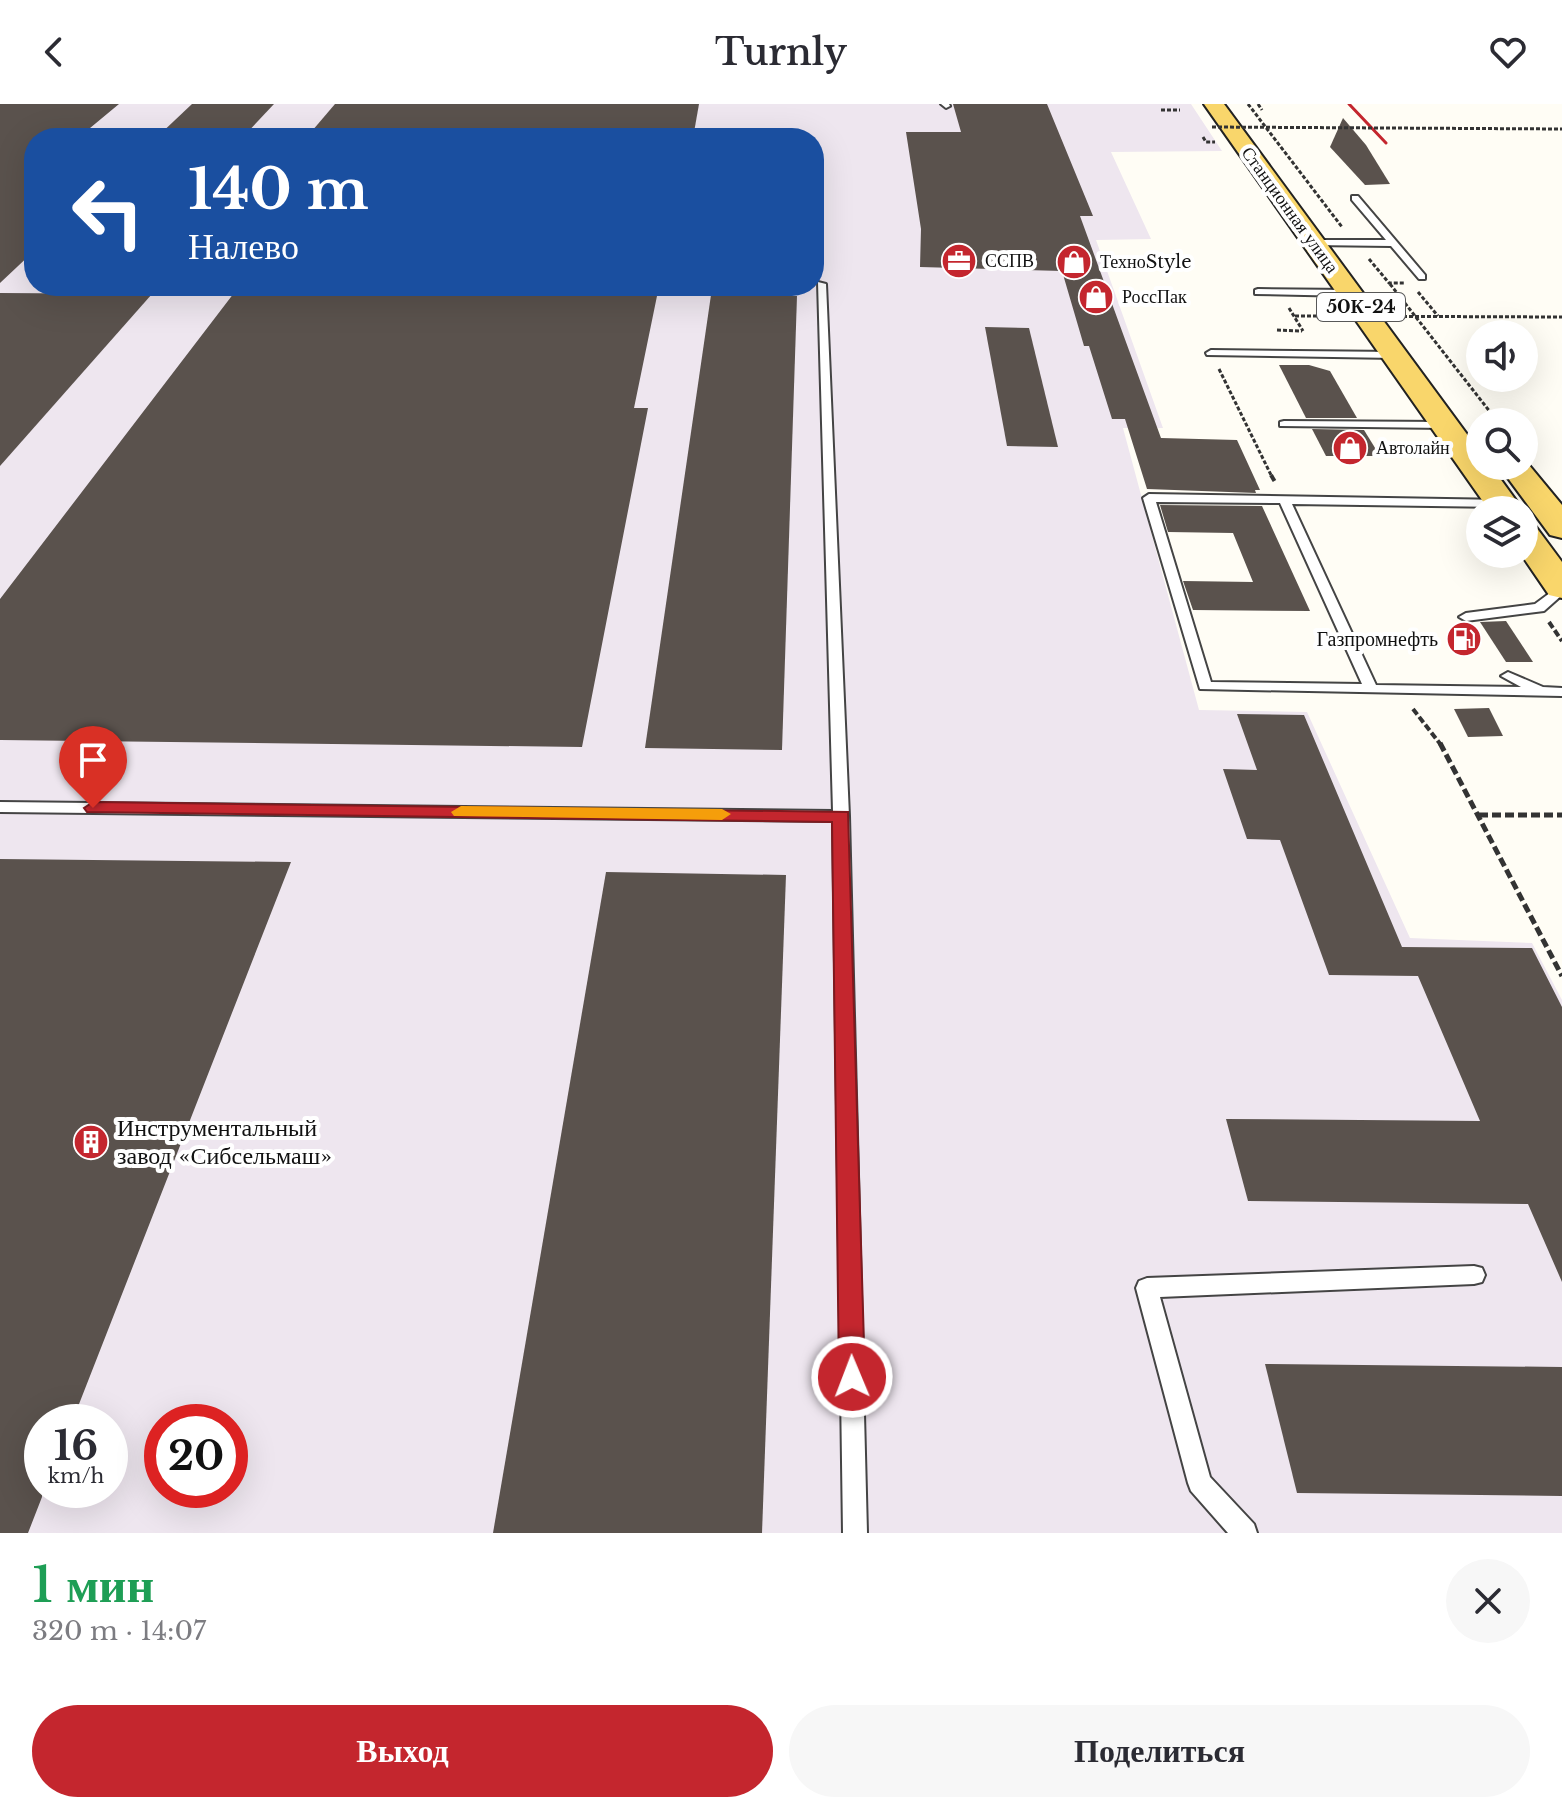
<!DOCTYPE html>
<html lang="ru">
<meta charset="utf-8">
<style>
:root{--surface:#fff;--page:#f7f7f7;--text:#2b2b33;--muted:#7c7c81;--accent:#c4262e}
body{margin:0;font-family:"Libre Baskerville",serif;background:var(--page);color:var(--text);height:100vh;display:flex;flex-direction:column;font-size:30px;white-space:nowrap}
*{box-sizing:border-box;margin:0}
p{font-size:26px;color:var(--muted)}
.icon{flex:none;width:44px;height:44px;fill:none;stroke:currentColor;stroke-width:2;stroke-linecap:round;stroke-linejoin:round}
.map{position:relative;height:1429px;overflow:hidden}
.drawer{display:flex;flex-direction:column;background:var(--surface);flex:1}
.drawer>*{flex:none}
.banner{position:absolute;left:24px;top:24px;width:800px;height:168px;border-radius:32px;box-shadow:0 8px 32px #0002;background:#1a4fa0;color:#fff;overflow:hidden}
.tools{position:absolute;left:1466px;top:216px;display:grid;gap:16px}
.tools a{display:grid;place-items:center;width:72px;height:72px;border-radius:50%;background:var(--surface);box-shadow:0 8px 32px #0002;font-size:40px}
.speed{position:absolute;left:24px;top:1300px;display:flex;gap:16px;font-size:40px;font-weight:700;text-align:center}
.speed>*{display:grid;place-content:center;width:104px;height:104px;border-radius:50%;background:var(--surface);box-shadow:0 8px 32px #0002;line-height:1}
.speed small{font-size:20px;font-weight:400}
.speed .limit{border:12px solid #d22;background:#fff;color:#111}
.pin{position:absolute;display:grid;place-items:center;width:68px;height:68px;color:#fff;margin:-82px -34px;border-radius:50% 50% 50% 0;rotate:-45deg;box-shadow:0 0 8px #0007}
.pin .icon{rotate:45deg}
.me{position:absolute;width:88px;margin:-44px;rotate:359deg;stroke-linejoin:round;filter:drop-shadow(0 0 6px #0008)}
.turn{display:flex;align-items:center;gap:28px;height:168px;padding:0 32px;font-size:36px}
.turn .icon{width:104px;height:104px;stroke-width:2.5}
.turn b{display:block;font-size:56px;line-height:68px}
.round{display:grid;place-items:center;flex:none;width:84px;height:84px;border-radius:42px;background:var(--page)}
.headline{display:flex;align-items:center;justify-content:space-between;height:136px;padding:0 32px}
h1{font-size:48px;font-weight:600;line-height:60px;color:#1e9e55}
.action{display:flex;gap:16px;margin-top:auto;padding:16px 32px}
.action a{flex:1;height:92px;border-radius:48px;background:var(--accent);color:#fff;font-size:32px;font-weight:600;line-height:92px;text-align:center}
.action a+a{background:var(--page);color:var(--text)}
header{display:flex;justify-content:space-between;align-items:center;height:104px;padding:0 32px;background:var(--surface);font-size:36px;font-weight:600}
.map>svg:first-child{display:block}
.industrial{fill:#eee6ef;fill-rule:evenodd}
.building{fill:#5a524d}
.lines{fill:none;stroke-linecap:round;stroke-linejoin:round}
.lane-casing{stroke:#444;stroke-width:4}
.primary-casing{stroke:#222;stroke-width:4}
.path-far2{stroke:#333;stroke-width:3;stroke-dasharray:4 2;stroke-linecap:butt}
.path-far1{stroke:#333;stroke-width:4;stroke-dasharray:7 3;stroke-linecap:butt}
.path{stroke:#333;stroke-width:5;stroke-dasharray:9 4;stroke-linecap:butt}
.lane{fill:#fff;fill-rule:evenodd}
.primary{fill:#f9d66b;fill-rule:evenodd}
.rail{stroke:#c4262e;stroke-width:3}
.path-bridge{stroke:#333;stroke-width:3;stroke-dasharray:4 2;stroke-linecap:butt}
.route{fill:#c4262e;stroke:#7f191e;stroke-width:2}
.slow{fill:#f59e0b}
.labels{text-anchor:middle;stroke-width:8;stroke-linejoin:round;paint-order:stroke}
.far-street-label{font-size:18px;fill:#111;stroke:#fff}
.far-poi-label{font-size:18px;fill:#111;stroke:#fff;text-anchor:start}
.shield{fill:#fff;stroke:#585858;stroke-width:2}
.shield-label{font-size:18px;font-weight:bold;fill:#111}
.poi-label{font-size:20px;fill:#111;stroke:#fff;text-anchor:end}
.near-poi-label{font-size:24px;fill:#111;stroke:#fff;text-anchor:start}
</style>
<header><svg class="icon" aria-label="back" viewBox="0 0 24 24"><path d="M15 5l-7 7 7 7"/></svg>Turnly<svg class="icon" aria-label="heart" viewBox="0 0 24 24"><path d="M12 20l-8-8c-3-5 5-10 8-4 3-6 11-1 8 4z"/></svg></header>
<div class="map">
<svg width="1562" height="1429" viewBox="0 0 1562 1429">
<rect width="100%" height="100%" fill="#fffdf5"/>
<path class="industrial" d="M0,0H1191L1222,47L1111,48L1151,135L1096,136L1163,324H1123L1199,606L1307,608L1410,834L1532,839L1562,896V1429H0ZM34,34H814V182H34ZM42,1318H110V1386H42ZM162,1318H230V1386H162Z"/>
<g class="building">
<polygon points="0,0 119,0 78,34 34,34 34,147 0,179"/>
<polygon points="192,0 274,0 242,34 156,34"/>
<polygon points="335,0 699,0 693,34 306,34"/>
<polygon points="953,0 1047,0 1093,112 1080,112 1161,334 1237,336 1260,386 1255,386 1256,389 1147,385 1125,315 1112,315 1089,242 1084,242 1062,167 920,163 921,125 906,28 961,28"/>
<polygon points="1343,14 1366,41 1390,80 1365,81 1330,43"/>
<polygon points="0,189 152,190 0,362"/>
<polygon points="234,189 657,192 634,304 648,304 582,643 0,636 0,495"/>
<polygon points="711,191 797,192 782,646 645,644"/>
<polygon points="985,223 1029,224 1058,343 1007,342"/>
<polygon points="1279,261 1309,261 1330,267 1357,314 1306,314"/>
<polygon points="1312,325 1364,326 1380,352 1326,352"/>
<polygon points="1160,401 1262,402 1310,507 1193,506 1183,477 1253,478 1233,429 1168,428"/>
<polygon points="1506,517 1533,558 1506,558 1480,518"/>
<polygon points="1489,604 1503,632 1468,633 1454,605"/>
<polygon points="1237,610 1304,611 1402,843 1532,844 1562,903 1562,1178 1528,1100 1248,1097 1226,1015 1480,1017 1418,872 1329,871 1280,736 1247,735 1223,665 1257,666"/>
<polygon points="0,755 291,758 72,1318 42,1318 42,1393 28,1429 0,1429"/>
<polygon points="606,768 786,771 762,1429 493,1429"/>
<polygon points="1265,1260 1562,1263 1562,1392 1297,1389"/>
</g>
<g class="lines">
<defs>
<g id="lane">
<polygon points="941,0 949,0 950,2 946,4"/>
<polygon points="1352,92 1358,92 1425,171 1425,175 1419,175 1391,142 1311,141 1311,137 1314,136 1386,136 1352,96"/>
<polygon points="818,178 826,180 849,712 867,1429 843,1429 833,717 0,708 0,698 833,707"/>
<polygon points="1258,185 1350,186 1355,189 1350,192 1255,190 1255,186"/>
<polygon points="1211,246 1396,248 1401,251 1396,254 1207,251 1206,249"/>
<polygon points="1284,317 1445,318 1451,321 1445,324 1280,322 1280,318"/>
<path d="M1149,390L1505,396V402L1501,403L1292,400L1376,581L1521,583L1501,572L1508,568L1543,583L1562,584V592L1200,585L1143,394ZM1156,398L1280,399L1362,580L1211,578Z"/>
<polygon points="1562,480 1562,491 1544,507 1466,517 1459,513 1466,509 1535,500"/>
<polygon points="1474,1162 1482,1164 1485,1171 1482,1178 1474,1180 1160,1193 1210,1373 1254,1420 1257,1429 1228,1429 1191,1387 1188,1379 1136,1184 1139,1177 1147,1174"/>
</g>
<g id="primary">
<polygon points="1204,0 1224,0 1480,348 1480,362 1491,362 1523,406 1489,406"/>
<polygon points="1524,355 1562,401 1562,434 1550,431 1499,362 1524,362"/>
<polygon points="1524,420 1536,423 1562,458 1562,494 1549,491 1521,450 1524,450"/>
</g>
</defs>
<use href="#lane" class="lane-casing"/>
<use href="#primary" class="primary-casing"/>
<g class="path-far2">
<polyline points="1248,0 1342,123"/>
<polyline points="1258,0 1262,6"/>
<polyline points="1161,6 1180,6"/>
<polyline points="1203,33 1206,38 1215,38"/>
<polyline points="1369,155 1389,179 1404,179"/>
<polyline points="1390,180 1498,318"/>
<polyline points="1418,188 1438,212"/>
<polyline points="1289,204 1303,227"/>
<polyline points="1277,226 1302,227"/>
<polyline points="1219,265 1272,373"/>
</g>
<g class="path-far1">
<polyline points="1271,371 1275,378"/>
<polyline points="1549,518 1562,537"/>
<polyline points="1413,605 1441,641"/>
</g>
<g class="path">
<polyline points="1440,639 1562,872"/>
<polyline points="1479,711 1562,711"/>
</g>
<use href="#lane" class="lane"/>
<use href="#primary" class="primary"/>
<polyline class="rail" points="1349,0 1386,39"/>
<g class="path-bridge">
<polyline points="1212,23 1562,25"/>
<polyline points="1295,212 1562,213"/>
</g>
</g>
<polygon class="route" points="93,698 848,708 865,1273 861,1282 852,1285 843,1282 839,1273 832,718 87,708 84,704"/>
<polygon class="slow" points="461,702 722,705 731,710 722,716 454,712 451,708"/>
<defs>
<symbol id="office-disc" viewBox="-11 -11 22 22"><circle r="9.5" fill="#c4262e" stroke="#fff"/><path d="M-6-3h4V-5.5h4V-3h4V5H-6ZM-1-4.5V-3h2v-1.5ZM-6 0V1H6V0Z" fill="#fff"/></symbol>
<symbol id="shop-disc" viewBox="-11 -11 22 22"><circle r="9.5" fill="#c4262e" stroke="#fff"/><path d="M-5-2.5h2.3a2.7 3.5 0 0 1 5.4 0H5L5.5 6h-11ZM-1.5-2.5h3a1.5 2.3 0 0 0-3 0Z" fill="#fff"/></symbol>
<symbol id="fuel-disc" viewBox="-11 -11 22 22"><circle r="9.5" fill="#c4262e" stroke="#fff"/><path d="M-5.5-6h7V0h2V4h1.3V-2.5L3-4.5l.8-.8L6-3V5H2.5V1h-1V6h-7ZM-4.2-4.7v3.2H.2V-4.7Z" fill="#fff"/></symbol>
<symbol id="building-disc" viewBox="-11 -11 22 22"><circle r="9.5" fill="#c4262e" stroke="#fff"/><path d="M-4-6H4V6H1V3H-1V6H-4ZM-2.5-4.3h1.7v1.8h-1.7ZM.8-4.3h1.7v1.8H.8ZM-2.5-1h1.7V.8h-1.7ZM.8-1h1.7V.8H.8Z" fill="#fff"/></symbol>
</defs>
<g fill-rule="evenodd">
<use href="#office-disc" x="939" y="137" width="40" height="40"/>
<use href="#shop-disc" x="1054" y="138" width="40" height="40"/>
<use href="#shop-disc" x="1076" y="173" width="40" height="40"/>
<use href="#shop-disc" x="1330" y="324" width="40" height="40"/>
<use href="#fuel-disc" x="1444" y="515" width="40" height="40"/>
<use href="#building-disc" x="71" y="1018" width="40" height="40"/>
</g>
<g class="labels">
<g class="far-street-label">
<text transform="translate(1290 106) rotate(54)" y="6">Станционная улица</text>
</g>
<g class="far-poi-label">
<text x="985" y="163">ССПВ</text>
<text x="1100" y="164">ТехноStyle</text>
<text x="1122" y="199">РоссПак</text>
<text x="1376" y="350">Автолайн</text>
</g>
<rect class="shield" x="1317" y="189" width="88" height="28" rx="6"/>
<g class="shield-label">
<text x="1361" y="209">50К-24</text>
</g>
<g class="poi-label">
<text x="1438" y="542">Газпромнефть</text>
</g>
<g class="near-poi-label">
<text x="117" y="1032">Инструментальный<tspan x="117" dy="28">завод «Сибсельмаш»</tspan></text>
</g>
</g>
</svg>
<div class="tools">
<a><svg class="icon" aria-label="sound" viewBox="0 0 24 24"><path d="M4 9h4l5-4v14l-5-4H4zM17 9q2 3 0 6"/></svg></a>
<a><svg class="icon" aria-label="search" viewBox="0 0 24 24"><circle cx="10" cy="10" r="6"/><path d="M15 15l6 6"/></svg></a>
<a><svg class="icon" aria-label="layers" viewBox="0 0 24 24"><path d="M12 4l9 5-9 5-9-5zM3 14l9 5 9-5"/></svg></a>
</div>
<div class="speed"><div>16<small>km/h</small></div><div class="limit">20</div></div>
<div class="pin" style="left:93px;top:704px;background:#d93025"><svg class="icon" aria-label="arrive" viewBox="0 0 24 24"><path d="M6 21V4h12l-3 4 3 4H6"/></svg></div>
<svg class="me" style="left:852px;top:1273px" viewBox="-20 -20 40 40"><circle r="17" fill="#c4262e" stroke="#fff" stroke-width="3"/><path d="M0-11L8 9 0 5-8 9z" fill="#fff"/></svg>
<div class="banner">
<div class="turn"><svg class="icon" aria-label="left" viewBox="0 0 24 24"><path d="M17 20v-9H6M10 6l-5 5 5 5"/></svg><div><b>140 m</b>Налево</div></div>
</div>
</div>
<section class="drawer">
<div class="headline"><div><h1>1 мин</h1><p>320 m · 14:07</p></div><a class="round"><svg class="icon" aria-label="close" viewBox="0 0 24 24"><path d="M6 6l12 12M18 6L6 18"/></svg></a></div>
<div class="action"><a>Выход</a><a>Поделиться</a></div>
</section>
